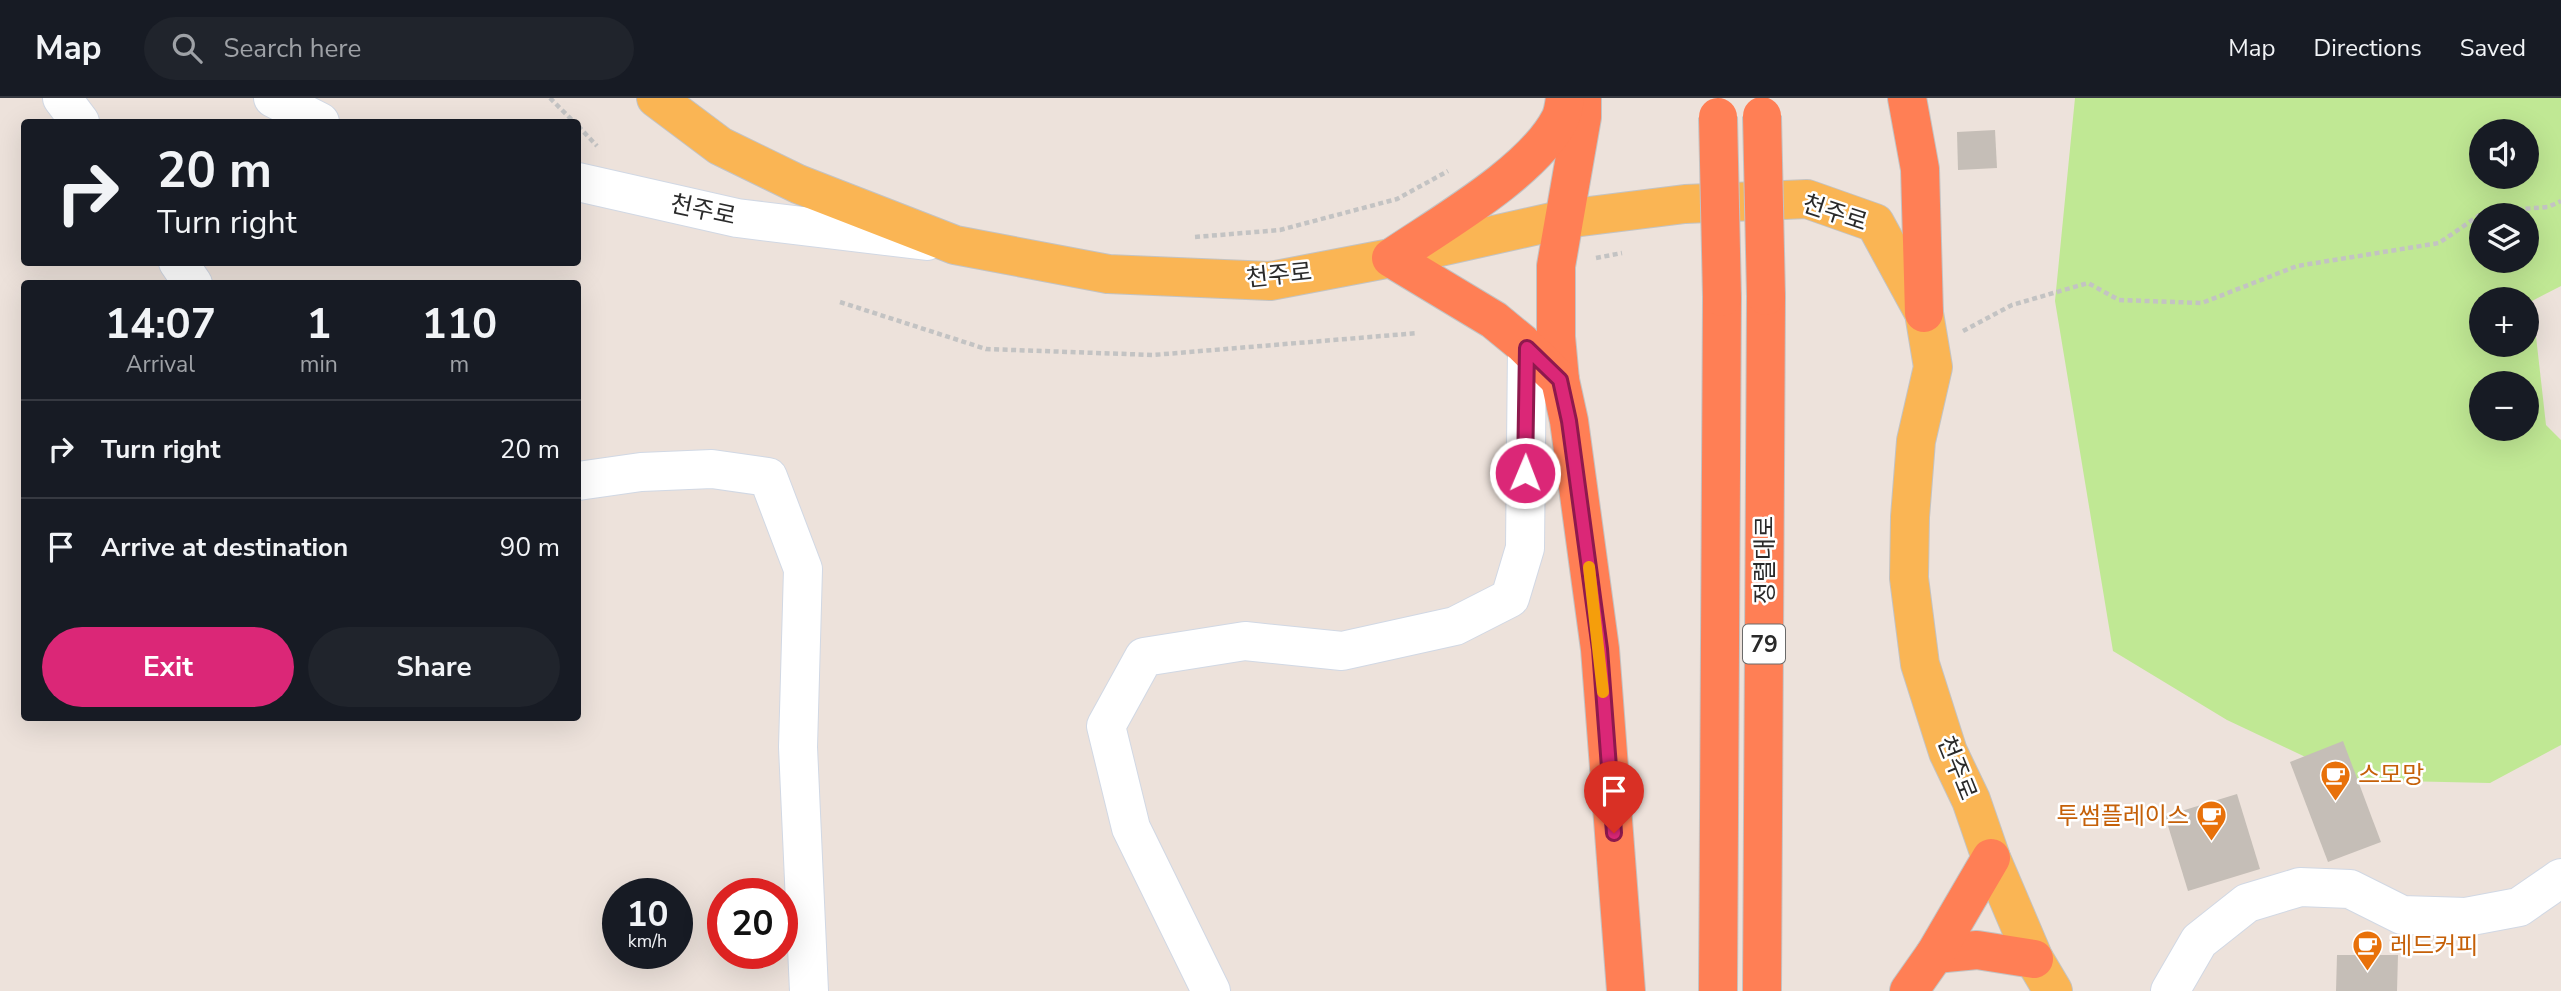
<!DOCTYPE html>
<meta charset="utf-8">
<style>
:root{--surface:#171b24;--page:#20242c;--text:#f1f3f6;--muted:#9ea1a6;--line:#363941;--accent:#db2777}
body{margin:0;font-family:"Nunito Sans","Noto Sans KR",sans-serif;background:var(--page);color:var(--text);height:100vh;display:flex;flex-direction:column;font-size:26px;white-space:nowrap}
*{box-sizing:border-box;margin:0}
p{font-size:23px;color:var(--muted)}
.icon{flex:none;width:38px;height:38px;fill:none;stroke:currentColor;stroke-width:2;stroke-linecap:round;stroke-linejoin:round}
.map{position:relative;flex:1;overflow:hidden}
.drawer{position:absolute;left:21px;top:182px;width:560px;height:441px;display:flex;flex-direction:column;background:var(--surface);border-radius:7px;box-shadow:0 7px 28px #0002}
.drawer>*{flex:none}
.top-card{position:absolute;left:21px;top:21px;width:560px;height:147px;border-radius:7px;box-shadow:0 7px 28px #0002;background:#171b24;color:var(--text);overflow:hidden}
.tools{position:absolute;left:2469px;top:21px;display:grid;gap:14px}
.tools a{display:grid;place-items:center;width:70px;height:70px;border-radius:50%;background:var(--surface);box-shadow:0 7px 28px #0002;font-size:35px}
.speed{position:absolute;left:602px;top:780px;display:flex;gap:14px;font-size:35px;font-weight:700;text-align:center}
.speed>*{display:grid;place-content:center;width:91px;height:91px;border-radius:50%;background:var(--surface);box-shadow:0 7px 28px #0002;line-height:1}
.speed small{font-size:18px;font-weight:400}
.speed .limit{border:10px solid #d22;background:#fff;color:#111}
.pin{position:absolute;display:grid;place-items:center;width:60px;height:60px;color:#fff;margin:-72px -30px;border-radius:50% 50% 50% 0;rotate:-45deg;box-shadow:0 0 7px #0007}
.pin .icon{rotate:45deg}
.me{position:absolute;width:77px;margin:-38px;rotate:1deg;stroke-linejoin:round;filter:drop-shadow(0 0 5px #0008)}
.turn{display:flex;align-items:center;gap:24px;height:147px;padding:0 21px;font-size:32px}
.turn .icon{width:91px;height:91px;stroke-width:2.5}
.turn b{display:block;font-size:49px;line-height:60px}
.eta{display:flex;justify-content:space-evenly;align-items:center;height:119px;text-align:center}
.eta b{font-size:42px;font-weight:700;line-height:49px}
.cta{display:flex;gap:14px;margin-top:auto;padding:14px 21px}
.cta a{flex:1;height:80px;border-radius:42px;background:var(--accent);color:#fff;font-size:28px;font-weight:700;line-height:80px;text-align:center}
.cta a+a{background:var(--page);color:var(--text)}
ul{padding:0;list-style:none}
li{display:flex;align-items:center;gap:21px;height:98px;padding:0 21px;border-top:2px solid var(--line)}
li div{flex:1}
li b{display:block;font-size:26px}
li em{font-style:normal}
header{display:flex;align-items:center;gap:42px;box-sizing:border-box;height:98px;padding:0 35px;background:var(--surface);border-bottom:2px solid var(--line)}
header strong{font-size:33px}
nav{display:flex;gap:38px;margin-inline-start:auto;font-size:24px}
.search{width:490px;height:63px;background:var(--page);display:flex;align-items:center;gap:18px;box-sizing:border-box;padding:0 24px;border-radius:38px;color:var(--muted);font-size:26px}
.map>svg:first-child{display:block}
.green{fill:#c0e894;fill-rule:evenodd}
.building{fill:#c5beb7}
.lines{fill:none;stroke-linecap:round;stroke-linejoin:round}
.minor-casing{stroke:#d1d8e4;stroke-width:40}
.major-casing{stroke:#c3c3c3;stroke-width:40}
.highway-casing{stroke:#c3c3c3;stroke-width:40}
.path{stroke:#c3c3c3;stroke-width:4.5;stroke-dasharray:5 3.5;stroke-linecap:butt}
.minor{stroke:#fff;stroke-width:38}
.major{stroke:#fab554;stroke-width:38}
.highway{stroke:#ff7f55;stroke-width:38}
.highway-bridge-casing{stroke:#c3c3c3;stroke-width:40;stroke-linecap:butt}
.highway-bridge{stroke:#ff7f55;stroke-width:38}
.route-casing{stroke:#8e194d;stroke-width:18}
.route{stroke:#db2777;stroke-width:12}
.slow{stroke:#f59e0b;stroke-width:12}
.labels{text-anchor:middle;stroke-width:5;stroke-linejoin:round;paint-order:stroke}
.shield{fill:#fff;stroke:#6a6a6a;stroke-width:2}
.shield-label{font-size:23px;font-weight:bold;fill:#2a2a2a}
.street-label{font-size:24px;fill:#2a2a2a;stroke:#fff}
.food-label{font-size:24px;fill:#c56008;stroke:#fff;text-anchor:start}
</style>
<header>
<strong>Map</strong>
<div class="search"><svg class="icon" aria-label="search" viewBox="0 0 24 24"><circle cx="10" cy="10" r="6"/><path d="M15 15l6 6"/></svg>Search here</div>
<nav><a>Map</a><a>Directions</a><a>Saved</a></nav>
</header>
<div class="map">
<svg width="2561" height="893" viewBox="0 0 2561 893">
<rect width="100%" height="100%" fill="#ede2db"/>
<path class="green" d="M2075,0H2561V188L2532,203L2546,327L2561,342V647L2490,685L2354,682L2227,622L2113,553L2055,203ZM2482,33H2527V79H2482ZM2482,117H2527V163H2482ZM2482,201H2527V247H2482ZM2482,285H2527V331H2482Z"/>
<g class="building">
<polygon points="1995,32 1997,70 1958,72 1957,34"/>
<polygon points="2343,643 2381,744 2328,764 2290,664"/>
<polygon points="2237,696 2260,771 2188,793 2165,718"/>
<polygon points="2337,857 2398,857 2397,893 2336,893"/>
</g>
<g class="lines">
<defs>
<g id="minor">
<polyline points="62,0 80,24"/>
<polyline points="273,0 320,24"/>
<polyline points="578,84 737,120 927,143"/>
<polyline points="178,164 193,186"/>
<polyline points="578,383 641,374 712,371 768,379 803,471 798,649 809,893"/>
<polyline points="1211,893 1131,730 1106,628 1144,559 1245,543 1342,553 1455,528 1510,500 1525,450 1527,250"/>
<polyline points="2170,893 2199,843 2247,805 2300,789 2350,791 2402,817 2466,819 2519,809 2561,780"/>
</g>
<polyline id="major" points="656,0 720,48 798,86 955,147 1108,176 1270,183 1391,160 1565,121 1685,106 1807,101 1875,125 1924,215 1933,269 1916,343 1910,419 1909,480 1920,566 1948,654 1971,702 1991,760 2034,861 2053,893"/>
<g id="highway">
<polyline points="1582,0 1582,19 1556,168 1556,239 1560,282 1569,323 1600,551 1626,893"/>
<polyline points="1907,0 1920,71 1924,215"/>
<path d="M1560,282L1522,245L1494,222L1391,160C1441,126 1533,74 1560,21C1563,15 1564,7 1565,0"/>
<polyline points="1935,856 1977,852 2034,861"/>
<polyline points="1718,893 1722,199"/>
<polyline points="1762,893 1766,198"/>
<polyline points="1909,893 1935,856 1991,760"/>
</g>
</defs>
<use href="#minor" class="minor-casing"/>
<use href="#major" class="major-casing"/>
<use href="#highway" class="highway-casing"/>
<g class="path">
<polyline points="550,0 574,24"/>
<polyline points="578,28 597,48"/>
<polyline points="1195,139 1280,132 1397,101 1448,73"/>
<polyline points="1596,160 1622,155"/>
<polyline points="840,204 986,251 1153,257 1418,235"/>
<polyline points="1963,233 2012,207 2088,185 2119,202 2202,205 2297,168 2439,145 2484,114 2548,109 2561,103"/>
</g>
<use href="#minor" class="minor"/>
<use href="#major" class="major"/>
<use href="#highway" class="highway"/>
<defs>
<g id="highway-bridge">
<polyline points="1762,18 1766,198"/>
<polyline points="1718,19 1722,199"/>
</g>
</defs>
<use href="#highway-bridge" class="highway-bridge-casing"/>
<use href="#highway-bridge" class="highway-bridge"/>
</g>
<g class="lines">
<defs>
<polyline id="route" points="1525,375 1527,250 1560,282 1569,323 1600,551 1614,735"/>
</defs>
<use href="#route" class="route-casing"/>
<use href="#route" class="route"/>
<polyline class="slow" points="1589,469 1603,594"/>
</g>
<defs>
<symbol id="cafe-pin" viewBox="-11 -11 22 30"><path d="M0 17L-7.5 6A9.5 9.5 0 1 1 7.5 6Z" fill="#e8710a" stroke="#fff"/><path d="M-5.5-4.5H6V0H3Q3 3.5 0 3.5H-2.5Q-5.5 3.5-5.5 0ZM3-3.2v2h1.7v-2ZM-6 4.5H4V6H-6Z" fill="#fff"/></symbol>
</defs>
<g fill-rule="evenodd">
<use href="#cafe-pin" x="2318" y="660" width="35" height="47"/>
<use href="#cafe-pin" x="2194" y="700" width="35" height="47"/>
<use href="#cafe-pin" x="2350" y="830" width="35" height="47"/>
</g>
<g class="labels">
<rect class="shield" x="1743" y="526.5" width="42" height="39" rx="5"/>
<g class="shield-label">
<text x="1764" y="554">79</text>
</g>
<g class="street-label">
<text transform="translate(703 112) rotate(12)" y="8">천주로</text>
<text transform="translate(1835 115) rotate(18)" y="8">천주로</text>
<text transform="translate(1279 177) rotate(-6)" y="8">천주로</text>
<text transform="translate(1765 462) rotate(-90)" y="8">정렬대로</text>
<text transform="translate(1957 670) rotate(68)" y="8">천주로</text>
</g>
<g class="food-label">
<text x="2358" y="685">스모망</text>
<text x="2189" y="726" text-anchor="end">투썸플레이스</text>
<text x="2390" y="856">레드커피</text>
</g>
</g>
</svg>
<div class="tools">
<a><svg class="icon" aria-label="sound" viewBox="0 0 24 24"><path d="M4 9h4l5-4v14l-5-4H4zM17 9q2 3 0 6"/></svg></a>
<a><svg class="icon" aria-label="layers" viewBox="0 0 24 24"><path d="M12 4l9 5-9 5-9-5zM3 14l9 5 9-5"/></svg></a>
<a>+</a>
<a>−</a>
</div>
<div class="speed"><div>10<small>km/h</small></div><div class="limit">20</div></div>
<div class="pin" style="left:1614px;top:735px;background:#d93025"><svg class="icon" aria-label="arrive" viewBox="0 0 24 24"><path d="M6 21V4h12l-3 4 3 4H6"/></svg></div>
<svg class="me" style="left:1525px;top:375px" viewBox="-20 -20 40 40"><circle r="17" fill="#db2777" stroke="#fff" stroke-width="3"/><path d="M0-11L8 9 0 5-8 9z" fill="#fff"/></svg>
<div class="top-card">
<div class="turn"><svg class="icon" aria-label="right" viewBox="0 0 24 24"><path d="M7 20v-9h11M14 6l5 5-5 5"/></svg><div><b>20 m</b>Turn right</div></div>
</div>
<section class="drawer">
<div class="eta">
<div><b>14:07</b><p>Arrival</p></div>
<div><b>1</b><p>min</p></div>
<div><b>110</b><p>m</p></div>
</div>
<ul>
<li><svg class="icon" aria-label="right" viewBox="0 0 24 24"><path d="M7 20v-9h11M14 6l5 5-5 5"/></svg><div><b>Turn right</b></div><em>20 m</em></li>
<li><svg class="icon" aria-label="arrive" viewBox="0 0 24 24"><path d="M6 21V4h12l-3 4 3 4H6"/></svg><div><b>Arrive at destination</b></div><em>90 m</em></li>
</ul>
<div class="cta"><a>Exit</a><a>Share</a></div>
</section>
</div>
